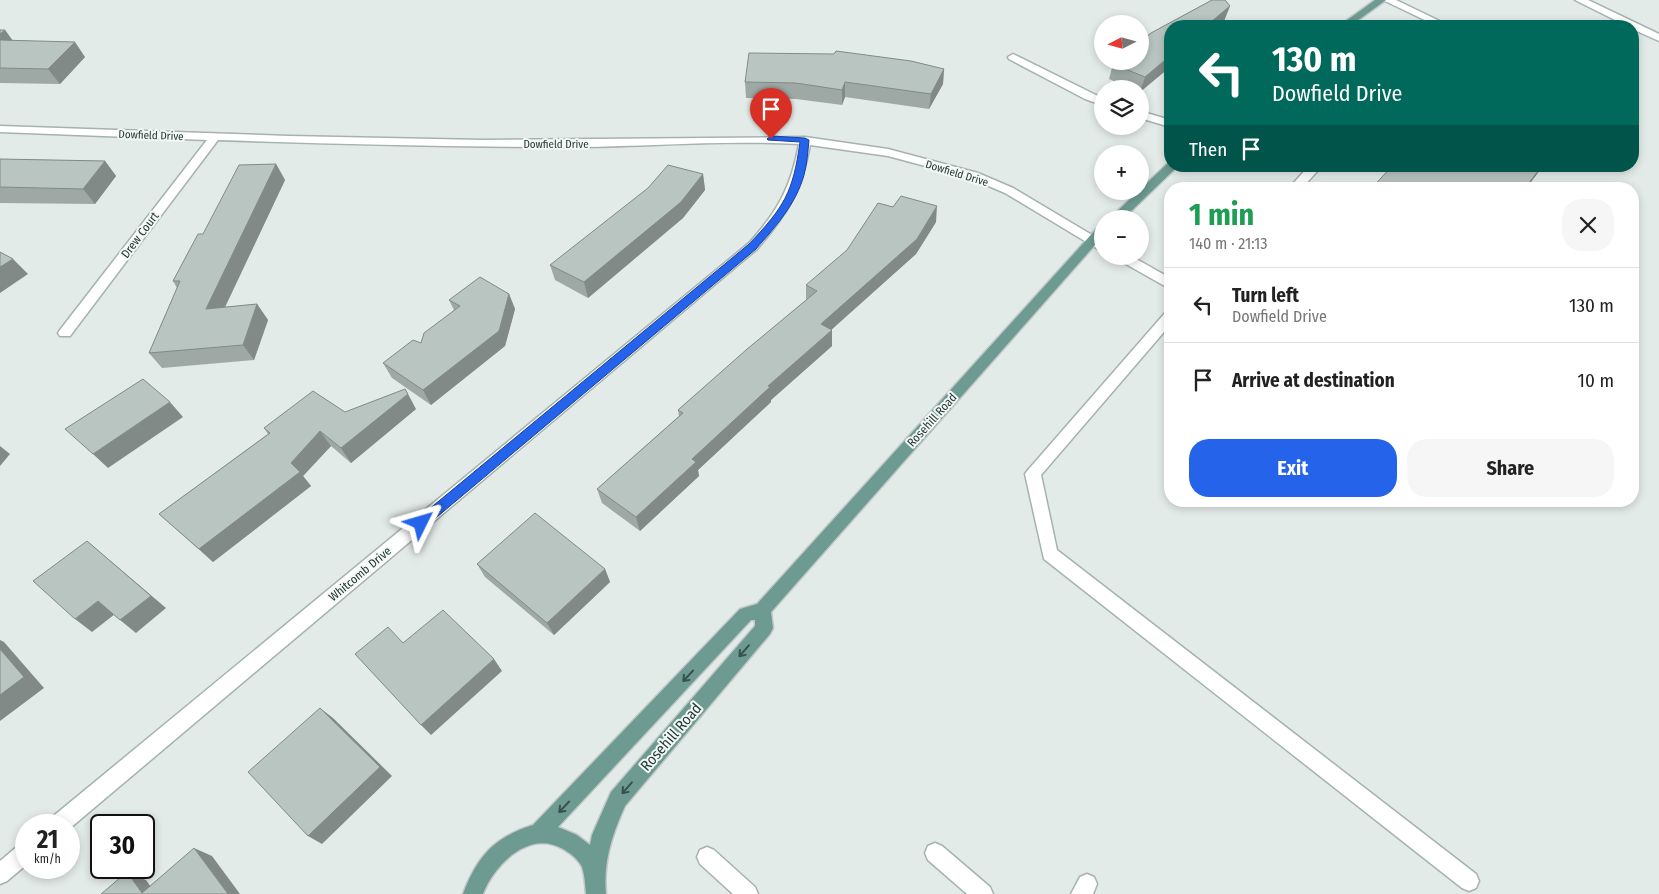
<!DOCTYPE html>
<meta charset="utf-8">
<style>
:root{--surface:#fff;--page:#f6f6f6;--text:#222;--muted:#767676;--line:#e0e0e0;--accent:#2563eb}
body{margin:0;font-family:"Fira Sans Condensed",sans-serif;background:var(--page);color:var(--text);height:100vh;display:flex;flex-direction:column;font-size:19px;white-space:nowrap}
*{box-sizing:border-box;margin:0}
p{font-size:16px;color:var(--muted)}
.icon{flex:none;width:28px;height:28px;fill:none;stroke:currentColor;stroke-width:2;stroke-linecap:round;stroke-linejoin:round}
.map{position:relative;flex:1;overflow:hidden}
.details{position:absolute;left:1164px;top:182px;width:475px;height:325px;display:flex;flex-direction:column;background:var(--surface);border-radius:20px;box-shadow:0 2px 8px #0003}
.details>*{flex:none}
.hud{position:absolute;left:1164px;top:20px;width:475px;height:152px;border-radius:20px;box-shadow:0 2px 8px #0003;background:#00695c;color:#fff;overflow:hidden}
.needle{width:32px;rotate:264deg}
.controls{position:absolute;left:1094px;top:15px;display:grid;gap:10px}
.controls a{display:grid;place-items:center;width:55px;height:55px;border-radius:50%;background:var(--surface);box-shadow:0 2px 8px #0003;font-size:25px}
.speed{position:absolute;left:15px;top:814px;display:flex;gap:10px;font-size:25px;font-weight:700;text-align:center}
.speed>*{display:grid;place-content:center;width:65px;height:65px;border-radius:50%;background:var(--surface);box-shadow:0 2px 8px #0003;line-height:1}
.speed small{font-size:12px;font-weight:400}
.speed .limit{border:2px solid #111;border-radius:8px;background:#fff;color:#111}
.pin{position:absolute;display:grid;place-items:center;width:42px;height:42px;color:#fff;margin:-51px -21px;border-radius:50% 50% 50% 0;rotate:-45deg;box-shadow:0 0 5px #0007}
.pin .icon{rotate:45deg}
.me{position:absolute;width:55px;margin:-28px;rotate:50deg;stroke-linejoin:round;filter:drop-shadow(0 0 4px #0008)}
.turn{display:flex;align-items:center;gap:18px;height:105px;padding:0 25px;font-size:22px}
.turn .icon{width:65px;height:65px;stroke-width:2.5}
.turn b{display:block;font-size:35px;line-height:42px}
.then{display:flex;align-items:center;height:48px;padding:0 25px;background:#0003;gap:10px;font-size:19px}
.round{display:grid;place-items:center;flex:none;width:52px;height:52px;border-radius:20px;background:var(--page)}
.headline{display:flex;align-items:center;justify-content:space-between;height:85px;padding:0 25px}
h1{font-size:30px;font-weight:700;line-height:38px;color:#1e9e55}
.primary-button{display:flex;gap:10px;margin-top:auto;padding:10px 25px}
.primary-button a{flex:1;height:58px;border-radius:20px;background:var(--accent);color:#fff;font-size:20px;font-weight:700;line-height:58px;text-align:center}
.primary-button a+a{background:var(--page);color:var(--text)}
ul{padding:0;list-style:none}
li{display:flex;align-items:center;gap:15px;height:75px;padding:0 25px;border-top:1px solid var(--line)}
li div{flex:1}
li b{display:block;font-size:19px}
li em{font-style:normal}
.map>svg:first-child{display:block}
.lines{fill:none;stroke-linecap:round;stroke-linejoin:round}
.minor-casing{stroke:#a6b2af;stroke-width:3}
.major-casing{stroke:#c2c8c7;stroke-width:3}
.minor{fill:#fff;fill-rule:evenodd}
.major{fill:#6d9b92;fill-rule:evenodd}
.wall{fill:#9ea9a6}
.shaded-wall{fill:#818a87}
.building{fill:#b8c5c1;stroke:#818a87}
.oneway{stroke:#37524d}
.route{fill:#2563eb;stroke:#184099}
.labels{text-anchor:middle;stroke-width:4;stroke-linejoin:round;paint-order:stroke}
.far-street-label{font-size:11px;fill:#253a36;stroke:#f3f8f6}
.street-label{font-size:12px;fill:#253a36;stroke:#f3f8f6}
.near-street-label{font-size:15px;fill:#253a36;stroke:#f3f8f6}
</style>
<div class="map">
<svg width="1659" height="894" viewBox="0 0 1659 894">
<rect width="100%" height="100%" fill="#e3ebe8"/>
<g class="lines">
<defs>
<g id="minor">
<polygon points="1383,0 1396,0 1450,26 1437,26"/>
<polygon points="1575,0 1588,0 1659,34 1659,41 1632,29 1632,26 1627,26"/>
<polygon points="1013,54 1102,98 1102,105 1085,99 1009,59 1008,57"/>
<polygon points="1140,111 1170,120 1170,127 1140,118"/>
<path d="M0,126L289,136L482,140L805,137L888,149L978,173L1013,188L1102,241V250L1098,249L1005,193L970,178L888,156L810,145C802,190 787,215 757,249L69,829V825H48L51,818L749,243C778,211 791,187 799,144C726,140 652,146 579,147C459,147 338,144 218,140L70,336H60L58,333L60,330L207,140L0,132Z"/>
<polygon points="1309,166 1322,166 1301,189 1288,189"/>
<polygon points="1115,256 1131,256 1170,278 1170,289 1117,259"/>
<polygon points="1170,311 1170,325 1041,475 1057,550 1476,874 1479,881 1476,888 1469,891 1462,888 1044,559 1025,474 1028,470 1165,313"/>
<polygon points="26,842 26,865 7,881 0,884 0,861 19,845"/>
<polygon points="935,843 942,846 990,887 993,894 967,894 928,860 925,853 928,846"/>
<polygon points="707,847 714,850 755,887 758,894 733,894 700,864 697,857 700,850"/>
<polygon points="1087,874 1094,877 1097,884 1093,894 1071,894 1080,877"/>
</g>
<g id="major">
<polygon points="1375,0 1386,0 1350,26 1339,26"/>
<polygon points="1168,163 1170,163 1170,166 1178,166 1123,219 1109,219"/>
<path d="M1102,226V237L771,612L773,628L770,634L625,806C612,835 603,862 606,894H586C585,885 585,876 582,867C578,859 570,853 563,849C529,829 494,865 483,894H463C477,857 494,837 533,825L740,609L757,604L1098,227ZM751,620H755V626L611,792L592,835L590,845L577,835L558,827Z"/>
</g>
</defs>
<use href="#minor" class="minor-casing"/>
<use href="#major" class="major-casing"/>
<use href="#minor" class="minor"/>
<use href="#major" class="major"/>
</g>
<g class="wall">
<polygon points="1212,0 1225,0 1230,6 1224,21 1219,26 1170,26 1170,67 1140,92 1140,89 1132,89 1109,79 1113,64 1116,61 1140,61 1140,42 1151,33"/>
<polygon points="0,30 5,30 12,40 85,57 60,84 0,83"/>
<polygon points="944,69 943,84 929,109 845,97 842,105 796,99 746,98 745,82"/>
<polygon points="0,159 105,161 116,176 95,204 0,203"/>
<polygon points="276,164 285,180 225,307 257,304 268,320 254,360 162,368 149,353 177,288 173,281 203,234"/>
<polygon points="703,174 705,190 683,218 588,298 555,280 550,265"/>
<polygon points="936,222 916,254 831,330 832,346 771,400 771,402 698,470 699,476 640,531 602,503 597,489 679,416 678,410 806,300 806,285"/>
<polygon points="509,294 515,309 505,346 431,405 392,378 383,363 421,343 454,310 449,300"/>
<polygon points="416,409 351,463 331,446 303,476 311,486 213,562 159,514 268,434 264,428 345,412"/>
<polygon points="477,564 605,569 610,582 554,635 485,577"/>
</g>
<g class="shaded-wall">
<polygon points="1230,6 1224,21 1219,26 1206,26"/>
<polygon points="5,30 16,45 0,48 0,34"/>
<polygon points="75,42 85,57 60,84 48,69"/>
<polygon points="1170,56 1170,67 1140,92 1145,77"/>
<polygon points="944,69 943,84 929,109 931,94"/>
<polygon points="845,82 845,97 842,105 842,90"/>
<polygon points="105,161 116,176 95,204 83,189"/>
<polygon points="276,164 285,180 217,324 206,309"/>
<polygon points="1542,166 1543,166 1526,189 1524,189"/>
<polygon points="703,174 705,190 683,218 588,298 584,282"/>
<polygon points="937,206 936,222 916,254 821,339 821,324"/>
<polygon points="13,259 28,274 0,293 0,267"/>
<polygon points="509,294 515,309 505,346 431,405 423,390"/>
<polygon points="257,304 268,320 254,360 243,345"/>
<polygon points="832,330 832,346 771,400 771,402 698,470 699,476 640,531 636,517 692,459 768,386"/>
<polygon points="408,394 416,409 351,463 341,448"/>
<polygon points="170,402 183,417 108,468 93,454"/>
<polygon points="320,431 331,446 303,476 311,486 213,562 199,549 291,463"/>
<polygon points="0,446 10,454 0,466"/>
<polygon points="87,541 166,608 136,633 120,620"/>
<polygon points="605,569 610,582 554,635 547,623"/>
<polygon points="98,601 115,614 92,632 75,619"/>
<polygon points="0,640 4,642 44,688 0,721"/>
<polygon points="494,659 502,671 431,735 421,725"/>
<polygon points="320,708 333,718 392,776 322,844 308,836"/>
<polygon points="194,848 212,856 240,894 228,894"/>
<polygon points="127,872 146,880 156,894 142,893"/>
</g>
<g class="building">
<polygon points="1212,0 1225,0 1230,6 1206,26 1170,26 1170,56 1145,77 1113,64 1116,61 1140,61 1140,42 1151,33"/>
<polygon points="0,30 5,30 0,34"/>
<polygon points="0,40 75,42 48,69 0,68"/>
<polygon points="836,51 911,61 944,69 931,94 845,82 842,90 796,83 745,82 749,53 834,54"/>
<polygon points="0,159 105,161 83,189 0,187"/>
<polygon points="276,164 206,309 257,304 243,345 149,353 180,281 173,281 198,234 203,234 239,165"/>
<polygon points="668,165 703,174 681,202 584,282 550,265 648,188"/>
<polygon points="1392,166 1542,166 1524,189 1371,189"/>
<polygon points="901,196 937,206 917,239 821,324 832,330 768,386 770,387 692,459 696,462 636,517 597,489 683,413 678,410 746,350 817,291 806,285 847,250 878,203 893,207"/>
<polygon points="0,252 13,259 0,267"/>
<polygon points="480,277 509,294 499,331 423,390 383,363 413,340 421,343 424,333 460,306 449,300"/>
<polygon points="143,379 170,402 93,454 65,429"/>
<polygon points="405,389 408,394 341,448 320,431 291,463 300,472 199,549 159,514 270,433 264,428 313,391 345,412"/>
<polygon points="535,513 605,569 547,623 477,564"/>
<polygon points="87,541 151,596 120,620 98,601 75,619 33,581"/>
<polygon points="443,610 494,659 421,725 355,654 388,627 403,643"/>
<polygon points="0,649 24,677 0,695"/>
<polygon points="320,708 380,767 308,836 248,772"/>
<polygon points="194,848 228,894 101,894 127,872 142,893"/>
</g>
<defs><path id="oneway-shaft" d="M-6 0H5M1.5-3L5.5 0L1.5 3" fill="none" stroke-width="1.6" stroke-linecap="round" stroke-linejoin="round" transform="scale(1.25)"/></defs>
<g class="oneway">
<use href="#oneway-shaft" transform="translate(744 651) rotate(131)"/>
<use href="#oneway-shaft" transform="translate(688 676) rotate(133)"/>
<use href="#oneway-shaft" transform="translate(627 788) rotate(131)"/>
<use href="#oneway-shaft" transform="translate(564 807) rotate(133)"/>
</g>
<path class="route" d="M771,136L805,138L809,140C808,151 807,164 804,175C796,204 776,226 756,249L425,527H416L415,523L416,520L749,244C784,207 793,193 800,142L768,140L767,139Z"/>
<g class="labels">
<g class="far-street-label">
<text transform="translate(151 135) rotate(2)" y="4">Dowfield Drive</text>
<text x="556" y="148">Dowfield Drive</text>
<text transform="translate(957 173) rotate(17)" y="4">Dowfield Drive</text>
</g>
<g class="street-label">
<text transform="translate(140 235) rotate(-53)" y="4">Drew Court</text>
<text transform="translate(932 420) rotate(-48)" y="4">Rosehill Road</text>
<text transform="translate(360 574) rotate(-40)" y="4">Whitcomb Drive</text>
</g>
<g class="near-street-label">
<text transform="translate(671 737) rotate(-49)" y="5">Rosehill Road</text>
</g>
</g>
</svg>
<div class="controls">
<a><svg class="needle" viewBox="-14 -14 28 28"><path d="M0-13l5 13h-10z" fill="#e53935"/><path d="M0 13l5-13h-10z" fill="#767676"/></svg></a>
<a><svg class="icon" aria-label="layers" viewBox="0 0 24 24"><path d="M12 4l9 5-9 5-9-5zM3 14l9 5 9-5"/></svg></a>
<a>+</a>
<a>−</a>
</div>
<div class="speed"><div>21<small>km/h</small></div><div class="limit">30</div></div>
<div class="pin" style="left:771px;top:139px;background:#d93025"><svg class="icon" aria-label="arrive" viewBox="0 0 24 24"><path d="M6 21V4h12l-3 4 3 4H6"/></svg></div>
<svg class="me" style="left:421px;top:523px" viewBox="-20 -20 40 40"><path d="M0-17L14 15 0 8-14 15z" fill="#2563eb" stroke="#fff" stroke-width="4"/></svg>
<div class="hud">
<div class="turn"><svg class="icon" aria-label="left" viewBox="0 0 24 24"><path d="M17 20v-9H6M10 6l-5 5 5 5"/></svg><div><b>130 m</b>Dowfield Drive</div></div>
<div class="then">Then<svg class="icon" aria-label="arrive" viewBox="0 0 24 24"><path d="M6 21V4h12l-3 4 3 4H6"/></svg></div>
</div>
<section class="details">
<div class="headline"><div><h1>1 min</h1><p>140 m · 21:13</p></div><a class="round"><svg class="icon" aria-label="close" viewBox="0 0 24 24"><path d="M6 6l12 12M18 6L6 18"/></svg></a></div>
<ul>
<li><svg class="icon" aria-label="left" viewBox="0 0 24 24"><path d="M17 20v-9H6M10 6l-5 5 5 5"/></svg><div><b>Turn left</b><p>Dowfield Drive</p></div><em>130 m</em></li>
<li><svg class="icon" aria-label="arrive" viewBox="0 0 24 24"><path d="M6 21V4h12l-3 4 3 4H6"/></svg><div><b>Arrive at destination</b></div><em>10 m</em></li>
</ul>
<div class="primary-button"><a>Exit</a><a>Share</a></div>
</section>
</div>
